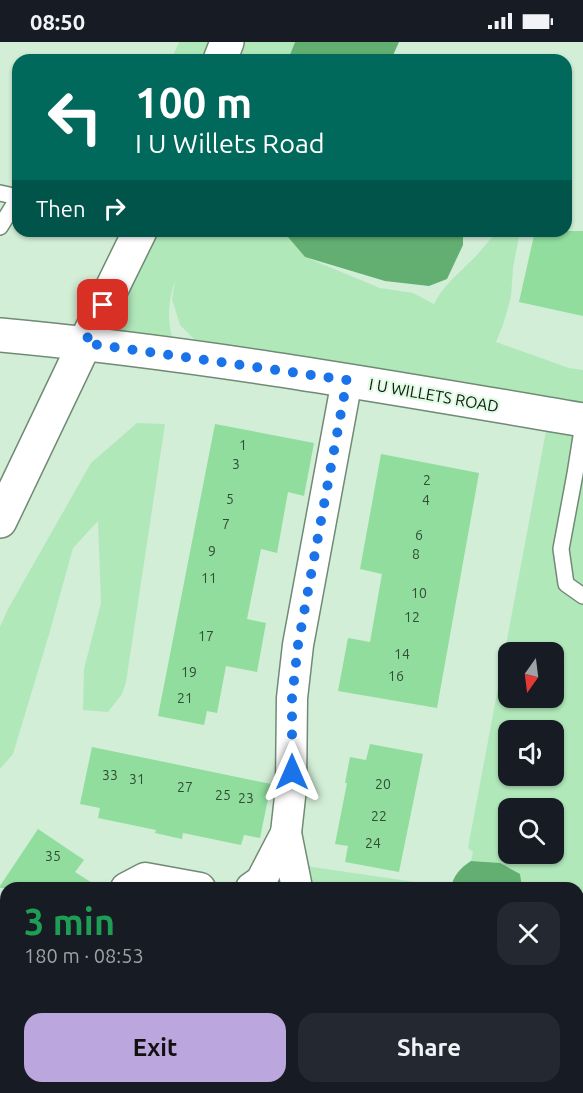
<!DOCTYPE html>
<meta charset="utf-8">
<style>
:root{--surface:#171b24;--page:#242831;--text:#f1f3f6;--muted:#9ea1a6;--accent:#bca6de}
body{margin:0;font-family:Ubuntu,sans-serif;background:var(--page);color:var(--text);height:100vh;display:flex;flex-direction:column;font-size:22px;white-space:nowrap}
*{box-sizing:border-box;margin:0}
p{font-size:20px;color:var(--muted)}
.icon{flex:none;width:33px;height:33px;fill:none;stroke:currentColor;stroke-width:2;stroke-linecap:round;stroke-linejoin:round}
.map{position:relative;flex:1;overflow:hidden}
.sheet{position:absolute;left:0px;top:840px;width:584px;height:212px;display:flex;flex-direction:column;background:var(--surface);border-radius:18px 18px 0 0;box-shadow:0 2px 4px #0004}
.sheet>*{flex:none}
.top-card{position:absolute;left:12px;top:12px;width:560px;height:183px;border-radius:18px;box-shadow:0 2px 4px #0004;background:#00695c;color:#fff;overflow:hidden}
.needle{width:39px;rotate:194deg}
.controls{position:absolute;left:498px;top:600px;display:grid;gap:12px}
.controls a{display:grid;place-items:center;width:66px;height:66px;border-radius:12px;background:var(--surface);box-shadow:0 2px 4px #0004;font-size:30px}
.pin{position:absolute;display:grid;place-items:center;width:51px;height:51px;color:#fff;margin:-26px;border-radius:12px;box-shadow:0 3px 9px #0006}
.me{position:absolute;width:66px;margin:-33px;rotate:0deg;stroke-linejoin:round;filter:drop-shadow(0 0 4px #0008)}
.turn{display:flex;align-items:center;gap:21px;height:126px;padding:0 24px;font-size:27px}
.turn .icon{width:78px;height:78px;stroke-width:2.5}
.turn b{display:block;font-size:42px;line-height:51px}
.then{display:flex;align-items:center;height:57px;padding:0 24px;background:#0003;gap:12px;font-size:22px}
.round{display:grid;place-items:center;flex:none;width:63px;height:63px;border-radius:18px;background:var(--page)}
.overview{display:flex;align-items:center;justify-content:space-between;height:102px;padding:0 24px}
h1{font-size:36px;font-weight:700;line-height:45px;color:#1e9e55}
.button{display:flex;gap:12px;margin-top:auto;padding:12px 24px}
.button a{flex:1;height:69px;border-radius:18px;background:var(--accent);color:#111;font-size:24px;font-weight:700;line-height:69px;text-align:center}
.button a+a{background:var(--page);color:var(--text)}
.status{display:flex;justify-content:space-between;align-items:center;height:42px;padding:0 30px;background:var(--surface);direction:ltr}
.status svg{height:16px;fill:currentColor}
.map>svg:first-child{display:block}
.green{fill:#b1e8ba;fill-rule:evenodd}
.water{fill:#63af72}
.building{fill:#90dd9e}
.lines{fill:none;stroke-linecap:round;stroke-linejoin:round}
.lane-casing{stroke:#708a74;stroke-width:18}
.street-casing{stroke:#708a74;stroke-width:33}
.secondary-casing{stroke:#708a74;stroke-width:36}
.lane{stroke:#fff;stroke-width:15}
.street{stroke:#fff;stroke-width:30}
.secondary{stroke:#fff;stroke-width:33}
.route{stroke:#1a73e8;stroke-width:10;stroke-dasharray:0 18}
.labels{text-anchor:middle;stroke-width:4.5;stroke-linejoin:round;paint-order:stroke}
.number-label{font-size:14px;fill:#324c36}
.street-label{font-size:16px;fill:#121c14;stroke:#dffce3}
</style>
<div class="status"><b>08:50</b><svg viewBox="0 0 49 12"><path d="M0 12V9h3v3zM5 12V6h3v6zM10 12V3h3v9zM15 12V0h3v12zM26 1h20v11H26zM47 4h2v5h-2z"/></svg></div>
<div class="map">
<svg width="583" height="1051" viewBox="0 0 583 1051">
<rect width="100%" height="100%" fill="#d2eed6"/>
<g class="green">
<polygon points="179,0 295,0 288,18 171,18"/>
<path d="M140,189H285L288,195L305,215L380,246L413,251L434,262C443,244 456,234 470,220C481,210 488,198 499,189H520L513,226L511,255L503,283L496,300L569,326L583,328V367L256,316L195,298L180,283L172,257L175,239C167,261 167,283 175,306L85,301Z"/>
<path d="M549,373L583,379V1031L578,1034V846H522L487,820L471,819L473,810L468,806ZM508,610H554V656H508ZM508,688H554V734H508ZM508,766H554V812H508Z"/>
<polygon points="137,381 165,382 126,640 122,652 108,670 83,668 84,627 101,561 98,479 73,506 50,589 13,712 0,727 0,585 8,567 91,421"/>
<polygon points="292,822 449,845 449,846 297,846"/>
<polygon points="504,1046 562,1046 559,1051 503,1051"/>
</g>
<g class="water">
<polygon points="295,0 399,0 391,18 288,18"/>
<polygon points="285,189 463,189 463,203 447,237 429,244 385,239 305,215 288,195"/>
<path d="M471,819L500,821L520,832L522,846H451C453,834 460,826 471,819Z"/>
<polygon points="420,1046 504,1046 503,1051 421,1051"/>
</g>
<g class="building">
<polygon points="535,189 583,189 583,274 519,260"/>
<polygon points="215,382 314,401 304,454 288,450 277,511 261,507 247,577 266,581 257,630 226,624 217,671 207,669 204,683 158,674"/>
<polygon points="381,412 479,431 437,666 338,649 348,596 370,600 382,532 360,527"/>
<polygon points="370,702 423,712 399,830 345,820 348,804 335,802 347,741 345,741 350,715 366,718"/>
<polygon points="92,705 271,742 260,796 244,793 241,803 183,791 182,797 155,791 156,788 98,776 100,766 80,762"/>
<polygon points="38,787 84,818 75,830 100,846 0,846 0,844"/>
</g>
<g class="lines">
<defs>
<g id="lane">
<polyline points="0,151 18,155"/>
<polyline points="0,185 18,156"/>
<polyline points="583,382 575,432 561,507 566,542 583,554"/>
</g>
<g id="street">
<polyline points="126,846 145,836 200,846"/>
<polyline points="251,846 261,839 286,791"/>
<polyline points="297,846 286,791 291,746 292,656 298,603 347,338"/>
<polyline points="41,1046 44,1051"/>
<polyline points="290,1051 291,1046"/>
</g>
<g id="secondary">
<polyline points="220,18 227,0"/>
<path d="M0,293C196,311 389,345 583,378"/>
<polyline points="0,479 85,301 140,189"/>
</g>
</defs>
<use href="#lane" class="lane-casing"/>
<use href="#street" class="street-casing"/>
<use href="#secondary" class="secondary-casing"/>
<use href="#lane" class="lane"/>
<use href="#street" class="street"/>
<use href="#secondary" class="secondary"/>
</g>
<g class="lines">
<polyline class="route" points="103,263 85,301 347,338 298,603 292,656 292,730"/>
</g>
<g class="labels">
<g class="number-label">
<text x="243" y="408">1</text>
<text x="236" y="427">3</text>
<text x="427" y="443">2</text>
<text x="230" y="462">5</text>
<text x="426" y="463">4</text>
<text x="226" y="487">7</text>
<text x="419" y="498">6</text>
<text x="212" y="514">9</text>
<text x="416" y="517">8</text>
<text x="209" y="541">11</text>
<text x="419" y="556">10</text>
<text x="412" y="580">12</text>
<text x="206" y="599">17</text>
<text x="402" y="617">14</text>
<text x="189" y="635">19</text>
<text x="396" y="639">16</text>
<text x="185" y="661">21</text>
<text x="110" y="738">33</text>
<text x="137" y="742">31</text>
<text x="383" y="747">20</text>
<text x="185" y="750">27</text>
<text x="223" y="758">25</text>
<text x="246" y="761">23</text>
<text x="379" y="779">22</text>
<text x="373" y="806">24</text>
<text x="53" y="819">35</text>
</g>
<g class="street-label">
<text transform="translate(434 353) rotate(10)" y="6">I U WILLETS ROAD</text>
</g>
</g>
</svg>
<div class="controls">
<a><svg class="needle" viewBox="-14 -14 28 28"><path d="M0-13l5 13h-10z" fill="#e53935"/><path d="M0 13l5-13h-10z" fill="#9ea1a6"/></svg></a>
<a><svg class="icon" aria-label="sound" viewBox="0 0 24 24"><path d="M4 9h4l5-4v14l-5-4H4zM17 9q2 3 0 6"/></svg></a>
<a><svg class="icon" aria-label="search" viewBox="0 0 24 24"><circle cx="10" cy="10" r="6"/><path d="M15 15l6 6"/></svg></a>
</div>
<div class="pin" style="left:103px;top:263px;background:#d93025"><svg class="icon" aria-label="arrive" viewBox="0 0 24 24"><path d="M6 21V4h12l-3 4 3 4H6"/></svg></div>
<svg class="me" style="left:292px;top:730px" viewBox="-20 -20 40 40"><path d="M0-17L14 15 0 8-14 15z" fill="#1a73e8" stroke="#fff" stroke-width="4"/></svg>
<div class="top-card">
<div class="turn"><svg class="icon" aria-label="left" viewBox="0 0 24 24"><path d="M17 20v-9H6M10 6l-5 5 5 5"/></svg><div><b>100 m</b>I U Willets Road</div></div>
<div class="then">Then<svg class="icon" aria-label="right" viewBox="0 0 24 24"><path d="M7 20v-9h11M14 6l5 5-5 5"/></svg></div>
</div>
<section class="sheet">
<div class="overview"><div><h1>3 min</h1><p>180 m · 08:53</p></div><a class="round"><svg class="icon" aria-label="close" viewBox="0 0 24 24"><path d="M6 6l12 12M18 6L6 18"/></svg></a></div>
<div class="button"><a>Exit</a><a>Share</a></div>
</section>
</div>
